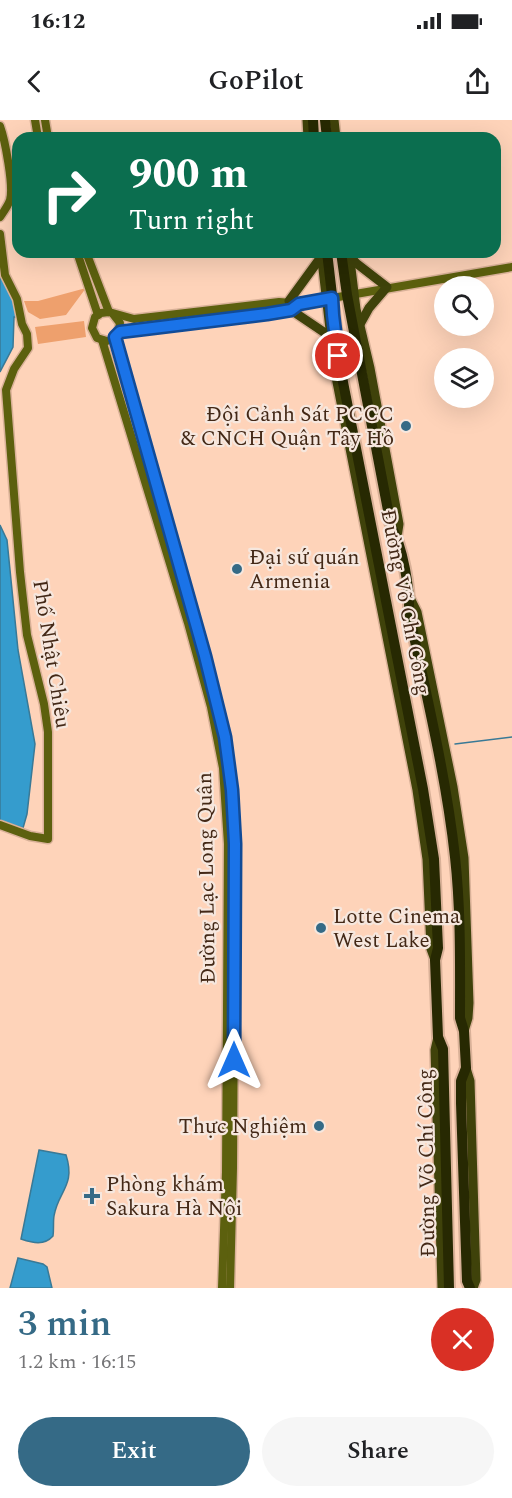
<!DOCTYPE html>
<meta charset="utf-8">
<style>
:root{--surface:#fff;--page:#f6f6f6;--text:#202124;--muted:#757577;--accent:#356a86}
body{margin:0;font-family:Spectral,serif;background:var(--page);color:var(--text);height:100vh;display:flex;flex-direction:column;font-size:22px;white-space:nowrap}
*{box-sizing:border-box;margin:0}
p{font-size:20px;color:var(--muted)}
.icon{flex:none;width:33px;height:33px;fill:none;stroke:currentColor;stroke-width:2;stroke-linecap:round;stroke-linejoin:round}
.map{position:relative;height:1168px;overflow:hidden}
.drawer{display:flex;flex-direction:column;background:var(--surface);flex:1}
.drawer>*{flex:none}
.guide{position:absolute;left:12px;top:12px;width:489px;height:126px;border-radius:18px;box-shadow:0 6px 24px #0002;background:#0b6e4f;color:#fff;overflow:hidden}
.buttons{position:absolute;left:434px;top:156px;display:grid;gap:12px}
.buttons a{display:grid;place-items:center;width:60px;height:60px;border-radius:50%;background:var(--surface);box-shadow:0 6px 24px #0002;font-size:30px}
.pin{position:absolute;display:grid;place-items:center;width:51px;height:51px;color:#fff;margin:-26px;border:3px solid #fff;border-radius:50%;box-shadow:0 2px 6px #0007}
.me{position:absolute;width:66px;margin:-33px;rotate:0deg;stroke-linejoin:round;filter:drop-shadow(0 0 4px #0008)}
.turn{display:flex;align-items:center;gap:21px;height:126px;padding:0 18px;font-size:27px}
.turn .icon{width:78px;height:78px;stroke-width:2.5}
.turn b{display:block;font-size:42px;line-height:51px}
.round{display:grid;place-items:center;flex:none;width:63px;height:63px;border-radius:32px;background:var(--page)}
.head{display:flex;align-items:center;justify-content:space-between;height:102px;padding:0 18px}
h1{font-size:36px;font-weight:600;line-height:45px;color:var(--accent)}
.button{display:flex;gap:12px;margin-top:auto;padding:12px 18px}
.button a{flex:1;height:69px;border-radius:36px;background:var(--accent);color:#fff;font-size:24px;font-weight:600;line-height:69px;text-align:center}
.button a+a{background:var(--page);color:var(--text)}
.status{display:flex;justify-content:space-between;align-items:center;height:42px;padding:0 30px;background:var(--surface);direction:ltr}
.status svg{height:16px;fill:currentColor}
header{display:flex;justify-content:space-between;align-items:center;height:78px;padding:0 18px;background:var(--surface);font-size:27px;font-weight:600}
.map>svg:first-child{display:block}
.green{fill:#eea06d}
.water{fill:#359ccd;stroke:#397996;stroke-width:1.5}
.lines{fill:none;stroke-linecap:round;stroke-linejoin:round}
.stream{stroke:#397996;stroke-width:1.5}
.secondary-casing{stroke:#d9b198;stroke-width:11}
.primary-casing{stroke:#d9b198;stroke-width:12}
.highway-casing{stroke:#d9b198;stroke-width:14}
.secondary{stroke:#5c600e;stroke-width:8}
.primary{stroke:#3f420a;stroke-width:9}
.highway{stroke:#272902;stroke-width:10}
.route-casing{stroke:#114b97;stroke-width:15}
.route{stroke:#1a73e8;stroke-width:10}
.poi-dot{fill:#356a86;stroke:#f6e7de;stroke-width:2}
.labels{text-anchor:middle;stroke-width:4.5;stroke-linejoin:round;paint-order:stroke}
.poi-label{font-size:21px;fill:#432816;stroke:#f6e7de;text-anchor:start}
.street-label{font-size:21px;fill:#432816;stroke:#f6e7de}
</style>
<div class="status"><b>16:12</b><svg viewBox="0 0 49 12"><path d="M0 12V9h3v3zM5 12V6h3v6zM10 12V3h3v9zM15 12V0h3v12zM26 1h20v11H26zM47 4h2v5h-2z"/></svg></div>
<header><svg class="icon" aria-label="back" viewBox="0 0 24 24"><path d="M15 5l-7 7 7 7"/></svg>GoPilot<svg class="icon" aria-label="share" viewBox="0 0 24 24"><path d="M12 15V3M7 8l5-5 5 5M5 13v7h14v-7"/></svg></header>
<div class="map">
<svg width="512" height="1168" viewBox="0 0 512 1168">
<rect width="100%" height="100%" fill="#fed3b9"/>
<g class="green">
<polygon points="86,168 66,195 40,199 28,192 24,181 38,181"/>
<polygon points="84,201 86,217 38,224 35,207"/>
</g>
<g class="water">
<polygon points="0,145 3,160 14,179 17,197 14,197 13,227 0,252"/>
<polygon points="0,405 7,420 18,530 35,624 27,694 23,708 0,701"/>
<path d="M39,1030L66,1035C76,1066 58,1071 54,1096C53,1102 54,1109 53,1116C44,1126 33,1123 21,1119Z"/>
<polygon points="18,1138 43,1144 47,1147 52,1168 10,1168"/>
</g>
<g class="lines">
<polyline class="stream" points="455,624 512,617"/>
<defs>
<g id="secondary">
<polyline points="35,0 38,18"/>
<polyline points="45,0 48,18"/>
<path d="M0,6C5,20 14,66 10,80C8,86 4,91 0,97"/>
<polyline points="0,114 5,155 17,179 22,204 27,214 28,228 14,249 6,270 20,452 27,515 44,584 48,612 48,719 30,716 0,705"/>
<polyline points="77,132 98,195"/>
<polyline points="86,132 109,192"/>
<polyline points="113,194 120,203 118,214"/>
<polyline points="120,211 291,190 299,184 315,181 512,147"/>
<polyline points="115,217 218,585 230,649 235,724 233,1048 230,1168"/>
<polyline points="102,220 188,503 211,587 223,648 228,724 226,1052 222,1168"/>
<polyline points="107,221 97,218 92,208 95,197 101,193 109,192 134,199 279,182 293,183"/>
</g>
<g id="primary">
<polyline points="307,0 308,18"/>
<polyline points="334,0 336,18"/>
<polyline points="321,132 335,252 417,670 427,739 431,829 435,840"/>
<polyline points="349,132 356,189 370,248 399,404 397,417"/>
<polyline points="349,135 356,143 387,167 369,188 359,206"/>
<polyline points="289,181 321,137"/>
<polyline points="291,190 331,217"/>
<polyline points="410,478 417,492 453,667 464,738 469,883 468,898 464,911"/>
<polyline points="438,917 435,930 442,1168"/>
<polyline points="466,948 470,961 476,1160 473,1168"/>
</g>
<g id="highway">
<polyline points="313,0 314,18"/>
<polyline points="325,0 327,18"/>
<polyline points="327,132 341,252 423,669 434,739 438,828 435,840 438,917 443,929 449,1168"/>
<path d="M341,132L347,175L391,406C403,428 410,468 409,493C426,574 446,655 455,737C461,791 460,845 460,898L464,911L466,948L461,961V983L467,1161L470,1168"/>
</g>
</defs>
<use href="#secondary" class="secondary-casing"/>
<use href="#primary" class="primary-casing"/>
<use href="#highway" class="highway-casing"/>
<use href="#secondary" class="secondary"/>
<use href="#primary" class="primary"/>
<use href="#highway" class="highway"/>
</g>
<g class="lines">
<defs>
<polyline id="route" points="234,940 235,724 232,670 225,617 205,536 115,217 120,212 267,194 291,190 299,184 332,178 333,195 338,236"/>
</defs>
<use href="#route" class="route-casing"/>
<use href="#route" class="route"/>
</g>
<g class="poi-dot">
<circle cx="406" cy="306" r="6"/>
<circle cx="237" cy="449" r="6"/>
<circle cx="321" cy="808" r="6"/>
<circle cx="319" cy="1006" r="6"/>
<path d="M89 1067h6v6h6v6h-6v6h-6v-6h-6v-6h6z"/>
</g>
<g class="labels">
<g class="poi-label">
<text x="394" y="301" text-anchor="end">Đội Cảnh Sát PCCC<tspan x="394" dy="24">&amp; CNCH Quận Tây Hồ</tspan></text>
<text x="249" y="444">Đại sứ quán<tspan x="249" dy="24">Armenia</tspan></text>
<text x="333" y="803">Lotte Cinema<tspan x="333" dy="24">West Lake</tspan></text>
<text x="307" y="1013" text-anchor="end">Thực Nghiệm</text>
<text x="106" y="1071">Phòng khám<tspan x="106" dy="24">Sakura Hà Nội</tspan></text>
</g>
<g class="street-label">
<text transform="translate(406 482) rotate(79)" y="7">Đường Võ Chí Công</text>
<text transform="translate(52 534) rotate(81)" y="7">Phố Nhật Chiêu</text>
<text transform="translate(206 758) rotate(-91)" y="7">Đường Lạc Long Quân</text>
<text transform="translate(426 1043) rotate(-91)" y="7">Đường Võ Chí Công</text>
</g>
</g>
</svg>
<div class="buttons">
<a><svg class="icon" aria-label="search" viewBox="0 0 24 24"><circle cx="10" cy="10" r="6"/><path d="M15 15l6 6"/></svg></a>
<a><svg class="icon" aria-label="layers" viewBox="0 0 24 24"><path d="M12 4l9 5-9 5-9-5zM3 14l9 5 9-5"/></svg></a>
</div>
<div class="pin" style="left:338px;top:236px;background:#d93025"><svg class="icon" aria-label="arrive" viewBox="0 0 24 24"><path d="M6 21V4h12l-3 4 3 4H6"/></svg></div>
<svg class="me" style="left:234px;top:940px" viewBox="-20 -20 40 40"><path d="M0-17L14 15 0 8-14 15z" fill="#1a73e8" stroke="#fff" stroke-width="4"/></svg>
<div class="guide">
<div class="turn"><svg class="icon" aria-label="right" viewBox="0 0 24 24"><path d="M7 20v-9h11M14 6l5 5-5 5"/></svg><div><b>900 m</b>Turn right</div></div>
</div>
</div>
<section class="drawer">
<div class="head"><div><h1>3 min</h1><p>1.2 km · 16:15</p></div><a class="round" style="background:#d93025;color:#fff"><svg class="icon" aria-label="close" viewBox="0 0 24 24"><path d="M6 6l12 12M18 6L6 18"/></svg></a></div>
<div class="button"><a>Exit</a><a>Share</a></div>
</section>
